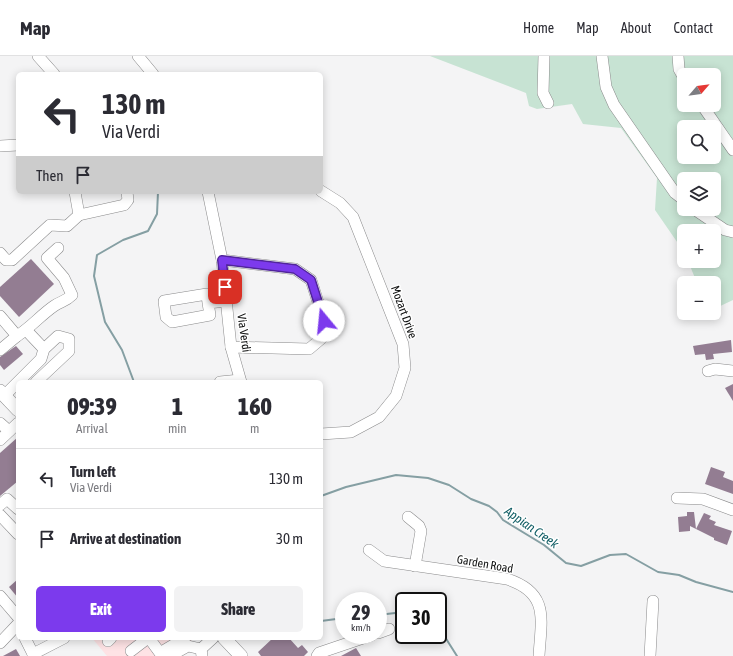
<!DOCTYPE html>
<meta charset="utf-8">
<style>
:root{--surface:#fff;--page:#f2f2f3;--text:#2b2b33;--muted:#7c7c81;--line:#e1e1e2;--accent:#7c3aed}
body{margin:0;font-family:"Asap Condensed",sans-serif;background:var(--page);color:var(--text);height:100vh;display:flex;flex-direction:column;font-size:15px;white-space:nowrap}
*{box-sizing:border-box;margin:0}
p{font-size:13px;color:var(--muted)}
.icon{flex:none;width:22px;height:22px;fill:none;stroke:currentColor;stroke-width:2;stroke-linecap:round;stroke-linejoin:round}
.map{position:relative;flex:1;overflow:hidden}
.side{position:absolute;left:16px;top:324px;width:307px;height:260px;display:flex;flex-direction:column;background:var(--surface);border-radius:6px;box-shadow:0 2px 10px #0003}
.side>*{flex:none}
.hud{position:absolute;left:16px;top:16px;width:307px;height:122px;border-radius:6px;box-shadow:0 2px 10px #0003;background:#fff;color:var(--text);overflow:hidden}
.needle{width:26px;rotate:62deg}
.controls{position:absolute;left:677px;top:12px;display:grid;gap:8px}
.controls a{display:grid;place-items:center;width:44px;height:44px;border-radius:6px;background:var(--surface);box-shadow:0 2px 10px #0003;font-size:20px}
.speed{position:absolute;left:335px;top:536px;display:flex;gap:8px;font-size:20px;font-weight:700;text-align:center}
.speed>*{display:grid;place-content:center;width:52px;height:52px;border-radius:50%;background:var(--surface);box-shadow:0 2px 10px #0003;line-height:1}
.speed small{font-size:10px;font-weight:400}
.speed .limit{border:2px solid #111;border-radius:6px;background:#fff;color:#111}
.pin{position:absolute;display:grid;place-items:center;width:34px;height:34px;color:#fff;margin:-17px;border-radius:8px;box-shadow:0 2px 6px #0006}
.me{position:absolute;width:44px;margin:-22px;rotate:343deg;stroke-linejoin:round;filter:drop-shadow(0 0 3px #0008)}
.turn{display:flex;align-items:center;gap:14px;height:84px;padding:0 20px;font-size:18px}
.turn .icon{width:52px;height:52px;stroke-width:2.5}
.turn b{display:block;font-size:28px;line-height:34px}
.then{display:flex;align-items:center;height:38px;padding:0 20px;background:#0003;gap:8px;font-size:15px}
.eta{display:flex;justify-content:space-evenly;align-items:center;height:68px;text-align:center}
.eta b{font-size:24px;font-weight:800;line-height:28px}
.button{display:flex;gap:8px;margin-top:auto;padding:8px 20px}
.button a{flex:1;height:46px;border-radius:6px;background:var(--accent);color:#fff;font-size:16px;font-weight:800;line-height:46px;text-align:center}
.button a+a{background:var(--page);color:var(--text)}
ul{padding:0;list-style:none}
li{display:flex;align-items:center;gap:12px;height:60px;padding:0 20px;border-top:1px solid var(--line)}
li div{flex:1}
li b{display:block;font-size:15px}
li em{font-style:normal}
header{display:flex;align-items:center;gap:24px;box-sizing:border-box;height:56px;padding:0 20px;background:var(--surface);border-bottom:1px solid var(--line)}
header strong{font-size:19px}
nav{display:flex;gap:22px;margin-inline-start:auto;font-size:14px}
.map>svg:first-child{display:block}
.commercial{fill:#fee3e5}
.green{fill:#c7e3d3;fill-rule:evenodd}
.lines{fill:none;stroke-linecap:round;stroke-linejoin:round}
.stream{stroke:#859fa3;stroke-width:2}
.building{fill:#937d92}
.minor-casing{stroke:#8a8a8b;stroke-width:12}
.major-casing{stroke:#8a8a8b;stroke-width:14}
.minor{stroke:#fff;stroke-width:11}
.major{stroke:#fff;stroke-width:13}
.route-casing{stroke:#51269a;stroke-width:10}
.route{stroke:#7c3aed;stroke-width:7}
.labels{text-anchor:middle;stroke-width:3;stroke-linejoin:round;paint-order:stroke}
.street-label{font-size:12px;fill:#111212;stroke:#fff}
.water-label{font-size:13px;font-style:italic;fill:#115e65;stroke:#fff}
</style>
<header>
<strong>Map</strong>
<nav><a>Home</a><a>Map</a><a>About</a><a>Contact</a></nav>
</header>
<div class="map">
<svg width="733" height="600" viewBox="0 0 733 600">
<rect width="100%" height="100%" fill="#f4f4f5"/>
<polygon class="commercial" points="92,582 196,582 162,600 107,600"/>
<path class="green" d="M430,0H733V244L714,253V227H697L688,205H714V175H684V196L655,154L657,122L621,72L583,68L572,48L537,53L529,50L526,37ZM684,19H714V49H684ZM684,71H714V101H684ZM684,123H714V153H684Z"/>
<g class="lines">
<g class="stream">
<polyline points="134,326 122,294 105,266 94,220 97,199 123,184 148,175 157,158 158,136"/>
<polyline points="321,440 346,431 396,419 428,422 449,429 471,443 489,450 497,456 503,464 544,489 566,507 581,510 610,499 626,498 658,516 679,519 696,526 733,536"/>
<polyline points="378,559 404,556"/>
<polyline points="321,565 344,562"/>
<polyline points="438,570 457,600"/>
</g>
</g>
<g class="building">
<polygon points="31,203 54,228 19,261 0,240 0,231"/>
<polygon points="731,284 732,296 713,298 714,303 706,304 705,298 695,299 693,290"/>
<polygon points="16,290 23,298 4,314 0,309 0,301"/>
<polygon points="733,328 733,345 725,332"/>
<polygon points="18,381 18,425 0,440 0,397"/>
<polygon points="711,411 725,416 723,421 733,425 733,438 705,428"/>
<polygon points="687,456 694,456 696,473 690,470 690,475 679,476 678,461 687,460"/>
<polygon points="704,457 711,460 709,463 716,466 714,469 732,475 727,489 714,484 714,482 696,473"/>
<polygon points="18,523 18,542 9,531"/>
<polygon points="273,582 289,582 298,592 302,589 308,596 304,600 261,600 258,596"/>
<polygon points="356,592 361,600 341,600"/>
<polygon points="16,593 20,600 3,600"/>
</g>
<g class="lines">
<defs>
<g id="minor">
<polyline points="38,0 54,18"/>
<polyline points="138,0 153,18"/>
<polyline points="544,0 543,37 548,47"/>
<polyline points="602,0 606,31 614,49 675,137 684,144"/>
<polyline points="678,0 679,13 684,22"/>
<polyline points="702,49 733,94"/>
<polyline points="0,90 18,89"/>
<polyline points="321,135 340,147 353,161 403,288 405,312 396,340 379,361 351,376 321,378"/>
<polyline points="208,136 222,204 231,291 241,326"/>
<polyline points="694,153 725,174 733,176"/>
<polyline points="79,159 124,149 128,144 127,136"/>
<polyline points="0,197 6,204 12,204 50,169 67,170 79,159 75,136"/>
<polyline points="222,204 295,213 311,224 324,265 322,282 309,293 231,291"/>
<polyline points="208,247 210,259 172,266 166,261 164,245 207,238 208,247 226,245"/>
<polyline points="0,260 17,280 0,294"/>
<polyline points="26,274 44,293"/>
<path d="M17,280C31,271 41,259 54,250C61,245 65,246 72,239L64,222L47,202L58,192"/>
<polyline points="708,315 715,313 733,315"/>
<polyline points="220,326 240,324"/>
<polyline points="5,339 41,303 44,293 58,280 69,283 69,295 36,326"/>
<polyline points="0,367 9,375"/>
<polyline points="0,384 18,367"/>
<polyline points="677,442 703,443 733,454"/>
<polyline points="0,449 7,443 18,453"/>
<polyline points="0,459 18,478"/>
<polyline points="408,461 419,470 421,475 415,510"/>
<path d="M369,494L384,505L507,523C550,537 541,564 539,600"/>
<polyline points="0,540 18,561"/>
<polyline points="378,577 389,573"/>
<polyline points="25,582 34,600"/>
<polyline points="149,582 160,597 185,582"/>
<polyline points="108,585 111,582"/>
<polyline points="0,587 18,568"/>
<polyline points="201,593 213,582"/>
<polyline points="131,595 148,582"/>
<polyline points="33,598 64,582"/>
<polyline points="170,600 188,590 201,593 202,600"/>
<polyline points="317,600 319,597 372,579"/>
<polyline points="650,600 653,545"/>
</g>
<g id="major">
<polyline points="0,335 18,354"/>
<polyline points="224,582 241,600"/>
</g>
</defs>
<use href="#minor" class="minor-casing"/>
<use href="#major" class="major-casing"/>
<use href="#minor" class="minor"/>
<use href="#major" class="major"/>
</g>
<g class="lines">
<defs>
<polyline id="route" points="225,231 222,204 295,213 311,224 324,265"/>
</defs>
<use href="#route" class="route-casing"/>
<use href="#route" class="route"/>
</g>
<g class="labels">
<g class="street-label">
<text transform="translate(404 256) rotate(70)" y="4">Mozart Drive</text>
<text transform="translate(244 277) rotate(82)" y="4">Via Verdi</text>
<text transform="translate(485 508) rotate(10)" y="4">Garden Road</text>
</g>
<g class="water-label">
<text transform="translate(532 471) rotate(35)" y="5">Appian Creek</text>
</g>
</g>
</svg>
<div class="controls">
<a><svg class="needle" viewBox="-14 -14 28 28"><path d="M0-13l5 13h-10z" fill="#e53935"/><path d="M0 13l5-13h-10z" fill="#7c7c81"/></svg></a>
<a><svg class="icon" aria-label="search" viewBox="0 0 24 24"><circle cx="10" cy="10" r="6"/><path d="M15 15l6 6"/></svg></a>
<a><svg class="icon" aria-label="layers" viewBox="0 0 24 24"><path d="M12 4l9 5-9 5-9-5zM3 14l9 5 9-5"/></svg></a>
<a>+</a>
<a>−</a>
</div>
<div class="speed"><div>29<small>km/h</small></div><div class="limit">30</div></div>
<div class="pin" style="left:225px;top:231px;background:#d93025"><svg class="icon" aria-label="arrive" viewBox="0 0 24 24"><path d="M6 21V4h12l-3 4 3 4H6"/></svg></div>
<svg class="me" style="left:324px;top:265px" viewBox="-20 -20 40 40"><circle r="19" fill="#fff"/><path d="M0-13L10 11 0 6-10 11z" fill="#7c3aed"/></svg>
<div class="hud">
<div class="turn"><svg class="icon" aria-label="left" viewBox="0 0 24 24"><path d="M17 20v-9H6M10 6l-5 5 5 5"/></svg><div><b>130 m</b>Via Verdi</div></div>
<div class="then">Then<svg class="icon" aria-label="arrive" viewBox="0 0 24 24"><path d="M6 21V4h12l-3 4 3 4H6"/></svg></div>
</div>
<section class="side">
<div class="eta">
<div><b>09:39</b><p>Arrival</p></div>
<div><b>1</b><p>min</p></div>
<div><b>160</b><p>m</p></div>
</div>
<ul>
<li><svg class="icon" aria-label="left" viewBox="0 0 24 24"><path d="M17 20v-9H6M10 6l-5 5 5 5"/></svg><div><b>Turn left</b><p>Via Verdi</p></div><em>130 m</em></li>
<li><svg class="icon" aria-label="arrive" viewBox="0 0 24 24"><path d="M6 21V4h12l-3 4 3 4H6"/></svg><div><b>Arrive at destination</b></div><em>30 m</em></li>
</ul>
<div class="button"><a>Exit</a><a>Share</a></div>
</section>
</div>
